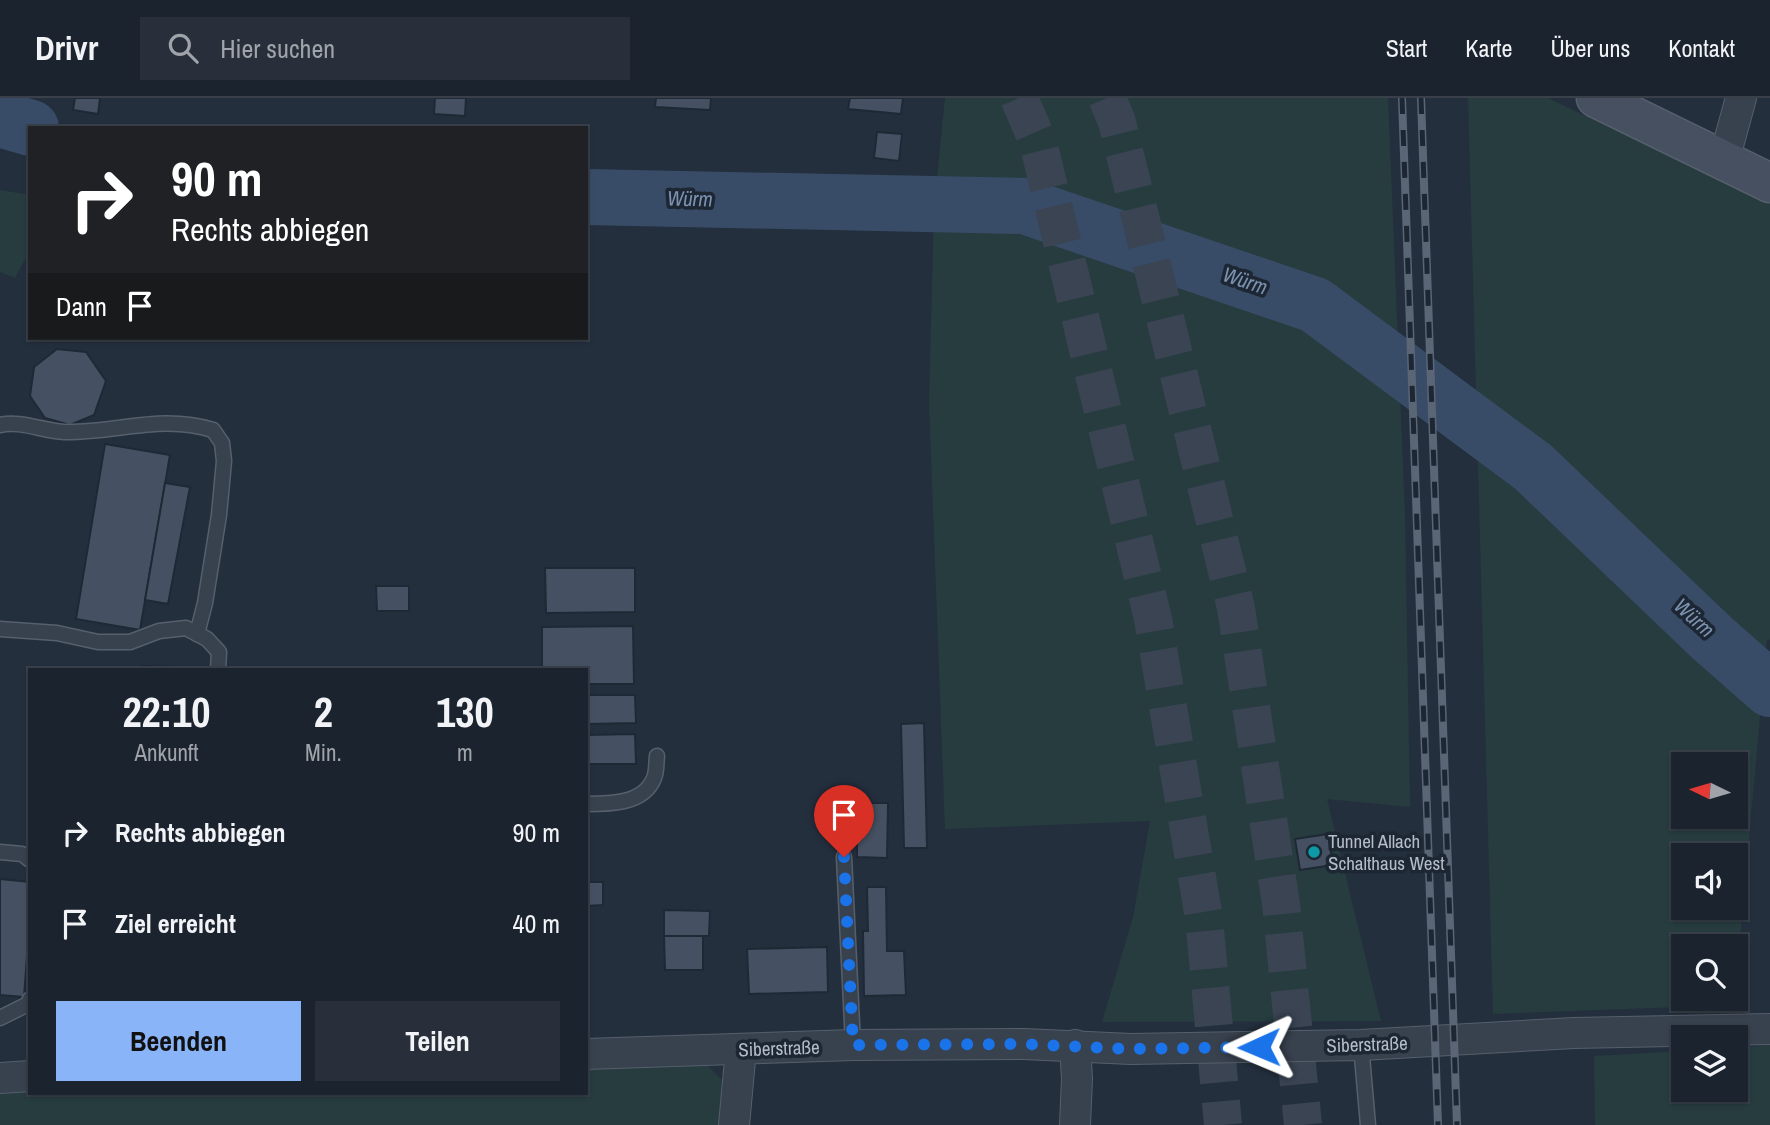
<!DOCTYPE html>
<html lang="de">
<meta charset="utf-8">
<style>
:root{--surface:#1b232e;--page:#282f3a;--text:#f1f3f6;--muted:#a0a4aa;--line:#39404a;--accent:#8ab4f8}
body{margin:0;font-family:"Archivo Narrow",sans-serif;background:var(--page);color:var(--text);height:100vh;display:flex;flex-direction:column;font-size:26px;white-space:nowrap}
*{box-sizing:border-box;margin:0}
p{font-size:23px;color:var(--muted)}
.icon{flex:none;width:38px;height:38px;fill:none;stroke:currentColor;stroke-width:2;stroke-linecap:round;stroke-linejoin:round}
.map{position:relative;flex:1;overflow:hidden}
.drawer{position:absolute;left:28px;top:570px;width:560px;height:427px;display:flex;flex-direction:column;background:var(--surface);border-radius:0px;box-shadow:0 2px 5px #0004,0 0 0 2px var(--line)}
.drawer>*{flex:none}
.guide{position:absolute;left:28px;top:28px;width:560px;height:214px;border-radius:0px;box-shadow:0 2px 5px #0004,0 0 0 2px var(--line);background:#202124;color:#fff;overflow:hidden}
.needle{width:46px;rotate:275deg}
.fabs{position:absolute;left:1671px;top:654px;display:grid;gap:14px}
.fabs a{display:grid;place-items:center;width:77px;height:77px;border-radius:0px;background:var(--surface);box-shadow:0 2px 5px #0004,0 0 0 2px var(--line);font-size:35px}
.pin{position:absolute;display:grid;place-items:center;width:60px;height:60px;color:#fff;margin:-72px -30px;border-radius:50% 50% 50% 0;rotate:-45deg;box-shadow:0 0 7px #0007}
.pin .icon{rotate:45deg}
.me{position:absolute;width:77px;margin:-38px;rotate:269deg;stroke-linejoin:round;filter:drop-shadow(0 0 5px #0008)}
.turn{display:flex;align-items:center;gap:24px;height:147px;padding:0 28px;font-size:32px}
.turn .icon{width:91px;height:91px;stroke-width:2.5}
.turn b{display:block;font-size:49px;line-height:60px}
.then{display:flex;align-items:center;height:66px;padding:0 28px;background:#0003;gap:14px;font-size:26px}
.eta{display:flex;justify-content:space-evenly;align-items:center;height:119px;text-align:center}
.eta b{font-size:42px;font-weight:700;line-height:49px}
.primary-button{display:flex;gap:14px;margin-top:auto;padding:14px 28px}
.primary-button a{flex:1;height:80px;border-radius:0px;background:var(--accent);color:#111;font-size:28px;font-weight:700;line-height:80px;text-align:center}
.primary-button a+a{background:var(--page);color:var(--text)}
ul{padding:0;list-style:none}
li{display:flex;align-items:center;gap:21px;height:91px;padding:0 28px}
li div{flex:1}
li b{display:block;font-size:26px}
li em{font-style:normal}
header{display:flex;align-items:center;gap:42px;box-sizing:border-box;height:98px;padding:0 35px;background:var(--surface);border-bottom:2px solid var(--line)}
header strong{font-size:33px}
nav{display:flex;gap:38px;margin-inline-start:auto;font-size:24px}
.search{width:490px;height:63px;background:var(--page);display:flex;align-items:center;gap:18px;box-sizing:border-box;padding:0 24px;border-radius:0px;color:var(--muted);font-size:26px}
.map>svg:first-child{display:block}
.green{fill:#263c3f;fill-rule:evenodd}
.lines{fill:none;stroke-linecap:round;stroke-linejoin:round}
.river{stroke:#394c67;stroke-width:56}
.building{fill:#455162;stroke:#1f2835;stroke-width:2}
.highway-tunnel{stroke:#3a4453;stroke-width:38;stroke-dasharray:38 19;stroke-linecap:butt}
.lane-casing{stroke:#565f6c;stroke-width:17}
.street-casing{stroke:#565f6c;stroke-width:32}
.secondary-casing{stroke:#565f6c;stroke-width:41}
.lane{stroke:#38414e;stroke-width:14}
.street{stroke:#38414e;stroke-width:30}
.secondary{stroke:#465061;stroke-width:38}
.rail-casing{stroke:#5a6575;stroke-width:8}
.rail{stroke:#1d2633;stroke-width:5;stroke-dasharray:16;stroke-linecap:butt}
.route{stroke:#1a73e8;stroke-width:12;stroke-dasharray:0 21.6}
.culture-dot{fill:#0f9aa8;stroke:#1d2633;stroke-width:2.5}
.labels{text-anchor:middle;stroke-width:7;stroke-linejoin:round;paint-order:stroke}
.poi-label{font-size:19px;fill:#b4bcc9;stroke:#1d2633;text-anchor:start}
.street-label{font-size:19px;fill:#b4bcc9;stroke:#1d2633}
.water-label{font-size:21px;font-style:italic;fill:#7c92b1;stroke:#1d2633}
</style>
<header>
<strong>Drivr</strong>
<div class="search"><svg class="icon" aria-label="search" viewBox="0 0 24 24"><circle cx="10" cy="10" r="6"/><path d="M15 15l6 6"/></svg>Hier suchen</div>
<nav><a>Start</a><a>Karte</a><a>Über uns</a><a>Kontakt</a></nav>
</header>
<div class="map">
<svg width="1770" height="1027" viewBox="0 0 1770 1027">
<rect width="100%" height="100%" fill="#242f3e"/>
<g class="green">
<polygon points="945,0 1388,0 1405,417 1410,709 1327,701 1381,923 1102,924 1133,819 1150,723 945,731 929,305 934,110"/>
<path d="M1468,0H1548L1770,106V542L1767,541L1736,885V849H1684V901H1735L1734,907L1493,916ZM1684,667H1736V719H1684ZM1684,758H1736V810H1684Z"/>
<polygon points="0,92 30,97 30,152 15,180 0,174"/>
<polygon points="1770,947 1770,1027 1595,1027 1594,958 1683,953 1684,992 1736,992 1736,950"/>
<polygon points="705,965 722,982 719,1027 0,1027 0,993 30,992 30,996 586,996 586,970"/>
</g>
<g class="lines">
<g class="river">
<polyline points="0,21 31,30"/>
<polyline points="586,99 1024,108 1315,207 1533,369 1712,540 1770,591"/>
</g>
</g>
<g class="building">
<polygon points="75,0 100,0 98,16 73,12"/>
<polygon points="435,0 466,0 465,18 434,16"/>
<polygon points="656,0 711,0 710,12 655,9"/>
<polygon points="850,0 903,0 901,16 848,11"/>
<polygon points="877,34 902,36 899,63 874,60"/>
<polygon points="57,251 86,254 106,283 94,317 70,327 45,320 30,298 34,269"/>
<polygon points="105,346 170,357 140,532 76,521"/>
<polygon points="165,385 190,389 168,506 145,502"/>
<polygon points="545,470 635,470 635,514 546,515"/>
<polygon points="376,488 409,488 409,513 377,513"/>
<polygon points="633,528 634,586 586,586 586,572 542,572 542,529"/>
<polygon points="143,568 207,570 207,572 143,572"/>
<polygon points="586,597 635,597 636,625 586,626"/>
<polygon points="924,625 927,750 904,750 901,626"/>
<polygon points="635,636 636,666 586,666 586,637"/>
<polygon points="845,705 888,705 887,760 857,759 857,734 845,734"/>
<polygon points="1328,736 1333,767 1300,772 1295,741"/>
<polygon points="0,781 30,784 30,818 24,899 0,897"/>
<polygon points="586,784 603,784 603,807 586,808"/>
<polygon points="867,789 886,789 887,853 904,853 906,897 864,898 863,833 868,833"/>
<polygon points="664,812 710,813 709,838 664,838"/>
<polygon points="664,838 703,838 703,872 665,872"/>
<polygon points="827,849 828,894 749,896 747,851"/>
</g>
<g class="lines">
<g class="highway-tunnel">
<polyline points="1019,0 1038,44 1153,521 1204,820 1223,1027"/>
<polyline points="1107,0 1117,24 1236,510 1281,806 1303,1027"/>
</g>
<defs>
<g id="lane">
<path d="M0,327C20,322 43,333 64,334C118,335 160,316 213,332L222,345L224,363L219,417L205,505L197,536"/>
<polyline points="0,531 57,535 98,544 130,544 159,533 186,530 207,541 219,554 218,572"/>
<path d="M586,706C610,706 644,706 654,680C657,673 656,665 657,658"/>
<polyline points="0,754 22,756 30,762"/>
<polyline points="844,759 853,947"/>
<polyline points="0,920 28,906 30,901"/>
<polyline points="1361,947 1368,1027"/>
</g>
<g id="street">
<polyline points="1724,62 1741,0"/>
<polyline points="1075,947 1077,981 1075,1027"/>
<polyline points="586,956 853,947 1024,946 1131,951 1361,947 1574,935 1770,931"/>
<polyline points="0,980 30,978"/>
<polyline points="734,1027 741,951"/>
</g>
<polyline id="secondary" points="1596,0 1770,85"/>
</defs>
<use href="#lane" class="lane-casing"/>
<use href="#street" class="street-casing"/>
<use href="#secondary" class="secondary-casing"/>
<use href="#lane" class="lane"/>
<use href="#street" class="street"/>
<use href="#secondary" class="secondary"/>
<defs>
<g id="rail">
<polyline points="1402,0 1438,1027"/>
<polyline points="1421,0 1457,1027"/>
</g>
</defs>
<use href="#rail" class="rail-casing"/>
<use href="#rail" class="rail"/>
</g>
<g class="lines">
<polyline class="route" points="844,759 853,947 1024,946 1130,951 1259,949"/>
</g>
<circle class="culture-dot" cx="1314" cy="754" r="7"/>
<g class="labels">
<g class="poi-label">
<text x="1328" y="750">Tunnel Allach<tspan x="1328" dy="22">Schalthaus West</tspan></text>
</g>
<g class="street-label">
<text transform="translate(1367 946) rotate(-2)" y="7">Siberstraße</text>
<text transform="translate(779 950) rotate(-2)" y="7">Siberstraße</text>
</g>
<g class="water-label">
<text transform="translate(690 101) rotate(1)" y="7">Würm</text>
<text transform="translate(1245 183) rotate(19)" y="7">Würm</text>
<text transform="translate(1694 520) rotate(43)" y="7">Würm</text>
</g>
</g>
</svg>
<div class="fabs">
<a><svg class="needle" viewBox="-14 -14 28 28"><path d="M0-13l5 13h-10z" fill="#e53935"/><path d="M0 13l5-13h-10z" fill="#a0a4aa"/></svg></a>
<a><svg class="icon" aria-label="sound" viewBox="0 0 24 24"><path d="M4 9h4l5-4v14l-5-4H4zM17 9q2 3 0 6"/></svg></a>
<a><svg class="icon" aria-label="search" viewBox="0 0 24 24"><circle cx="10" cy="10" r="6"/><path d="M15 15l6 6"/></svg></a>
<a><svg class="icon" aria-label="layers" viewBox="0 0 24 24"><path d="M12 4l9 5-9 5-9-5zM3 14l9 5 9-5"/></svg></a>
</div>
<div class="pin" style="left:844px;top:759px;background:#d93025"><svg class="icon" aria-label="arrive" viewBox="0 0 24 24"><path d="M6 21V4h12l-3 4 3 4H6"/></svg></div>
<svg class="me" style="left:1259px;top:949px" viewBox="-20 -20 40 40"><path d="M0-17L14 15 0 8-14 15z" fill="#1a73e8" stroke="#fff" stroke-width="4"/></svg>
<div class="guide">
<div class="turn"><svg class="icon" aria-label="right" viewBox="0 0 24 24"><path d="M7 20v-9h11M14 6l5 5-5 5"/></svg><div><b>90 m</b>Rechts abbiegen</div></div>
<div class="then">Dann<svg class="icon" aria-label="arrive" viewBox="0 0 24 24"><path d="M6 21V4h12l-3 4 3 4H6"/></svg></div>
</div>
<section class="drawer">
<div class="eta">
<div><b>22:10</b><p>Ankunft</p></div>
<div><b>2</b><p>Min.</p></div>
<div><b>130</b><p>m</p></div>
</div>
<ul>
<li><svg class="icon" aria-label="right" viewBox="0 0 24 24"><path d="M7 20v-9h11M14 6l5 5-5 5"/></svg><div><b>Rechts abbiegen</b></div><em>90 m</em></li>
<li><svg class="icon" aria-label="arrive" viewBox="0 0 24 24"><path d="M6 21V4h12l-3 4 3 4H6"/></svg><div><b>Ziel erreicht</b></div><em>40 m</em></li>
</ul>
<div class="primary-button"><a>Beenden</a><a>Teilen</a></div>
</section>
</div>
